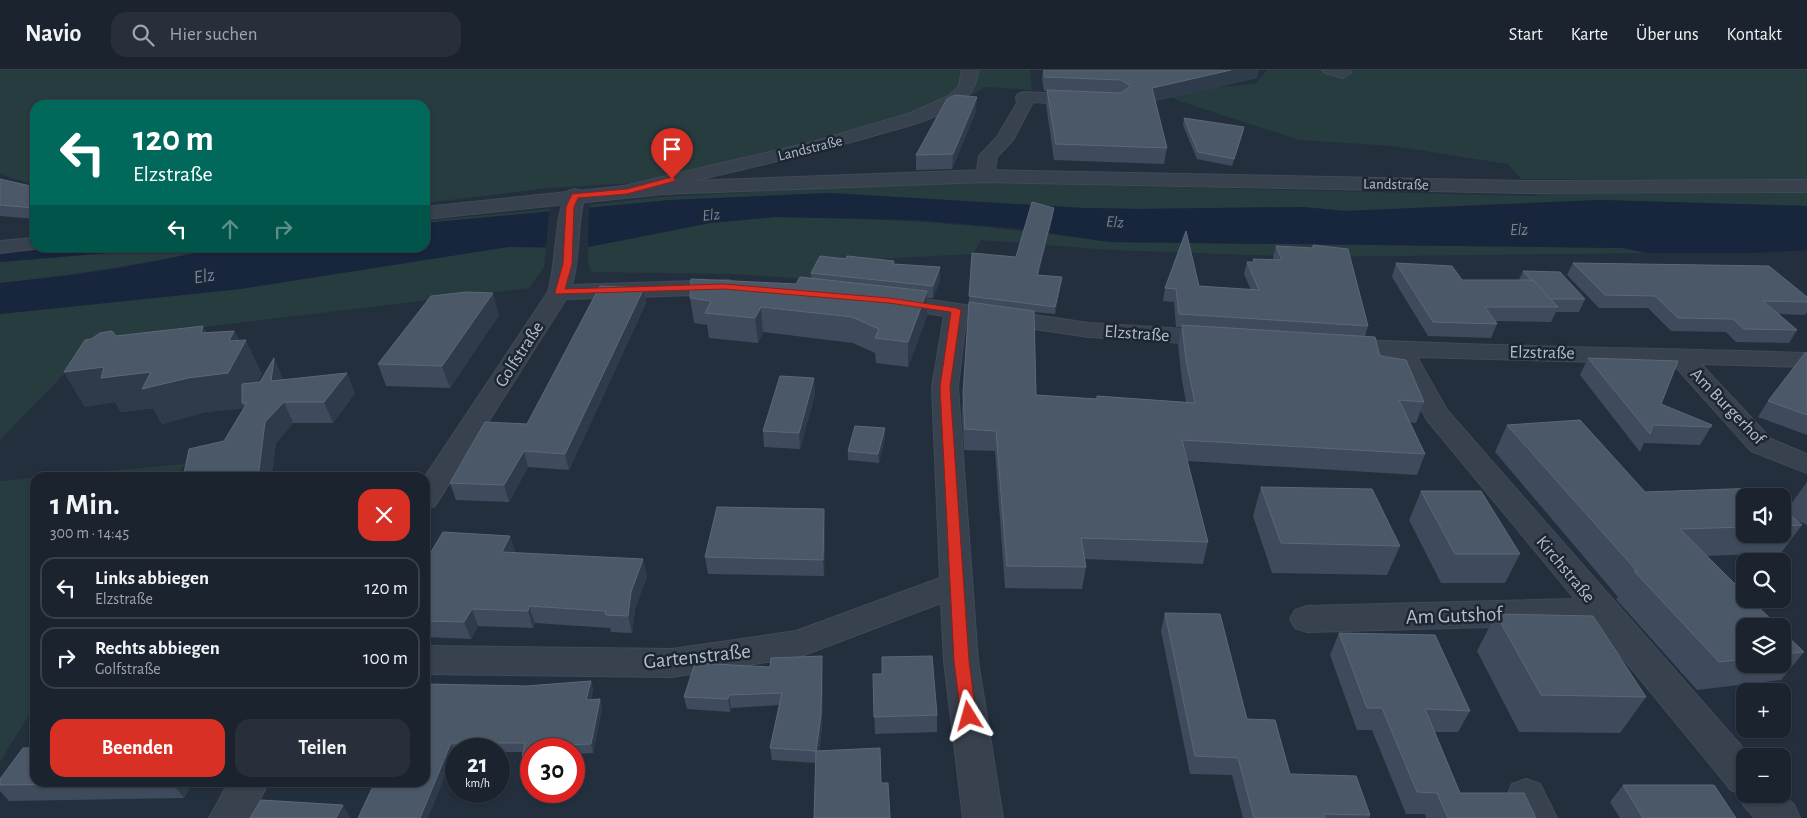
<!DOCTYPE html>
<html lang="de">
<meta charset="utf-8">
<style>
:root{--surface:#1b232e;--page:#282f3a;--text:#f1f3f6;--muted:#a0a4aa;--line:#39404a;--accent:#d93025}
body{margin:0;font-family:"Alegreya Sans",sans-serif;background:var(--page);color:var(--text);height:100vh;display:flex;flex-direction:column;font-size:19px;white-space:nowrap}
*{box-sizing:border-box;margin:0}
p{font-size:16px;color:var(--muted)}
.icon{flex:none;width:28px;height:28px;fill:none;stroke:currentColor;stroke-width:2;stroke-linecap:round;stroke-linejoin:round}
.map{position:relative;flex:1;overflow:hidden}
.details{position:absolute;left:30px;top:402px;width:400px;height:315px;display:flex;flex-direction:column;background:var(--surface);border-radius:15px;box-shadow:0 1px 4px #0004,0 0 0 1px var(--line)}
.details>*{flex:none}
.top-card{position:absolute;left:30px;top:30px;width:400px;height:152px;border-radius:15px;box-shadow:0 1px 4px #0004,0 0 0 1px var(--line);background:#00695c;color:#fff;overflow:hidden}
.fabs{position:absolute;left:1736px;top:418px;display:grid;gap:10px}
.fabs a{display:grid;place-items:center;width:55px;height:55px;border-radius:10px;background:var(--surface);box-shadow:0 1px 4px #0004,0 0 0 1px var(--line);font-size:25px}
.speed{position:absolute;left:445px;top:668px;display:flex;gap:10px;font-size:25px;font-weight:700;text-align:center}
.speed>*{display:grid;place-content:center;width:65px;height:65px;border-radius:50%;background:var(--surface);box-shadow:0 1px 4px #0004,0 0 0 1px var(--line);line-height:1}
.speed small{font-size:12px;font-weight:400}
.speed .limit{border:8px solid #d22;background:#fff;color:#111}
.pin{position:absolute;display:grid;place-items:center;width:42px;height:42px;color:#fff;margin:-51px -21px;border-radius:50% 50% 50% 0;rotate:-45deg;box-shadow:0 0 5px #0007}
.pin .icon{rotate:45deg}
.me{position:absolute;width:55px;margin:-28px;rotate:352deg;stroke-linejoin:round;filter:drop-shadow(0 0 4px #0008)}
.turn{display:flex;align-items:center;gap:18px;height:105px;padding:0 20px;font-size:22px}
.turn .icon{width:65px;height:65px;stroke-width:2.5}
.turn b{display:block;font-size:35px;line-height:42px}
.lanes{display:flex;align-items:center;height:48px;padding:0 20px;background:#0003;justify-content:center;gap:25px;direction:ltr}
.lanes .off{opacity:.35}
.round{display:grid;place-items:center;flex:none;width:52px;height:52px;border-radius:15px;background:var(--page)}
.headline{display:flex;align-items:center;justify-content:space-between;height:85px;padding:0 20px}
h1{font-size:30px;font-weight:700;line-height:38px}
.action{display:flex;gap:10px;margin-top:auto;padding:10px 20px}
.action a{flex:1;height:58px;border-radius:15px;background:var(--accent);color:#fff;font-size:20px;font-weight:700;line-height:58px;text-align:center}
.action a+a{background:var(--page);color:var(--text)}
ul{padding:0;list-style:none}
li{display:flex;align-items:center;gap:15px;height:62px;margin:0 10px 8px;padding:0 10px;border:2px solid var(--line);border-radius:15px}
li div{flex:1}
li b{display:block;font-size:19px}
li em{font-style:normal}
header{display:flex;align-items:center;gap:30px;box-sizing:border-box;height:70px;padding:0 25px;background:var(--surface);border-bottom:1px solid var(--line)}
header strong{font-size:24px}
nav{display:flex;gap:28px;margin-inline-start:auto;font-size:18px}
.search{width:350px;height:45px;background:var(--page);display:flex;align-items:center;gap:12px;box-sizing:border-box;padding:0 18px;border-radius:15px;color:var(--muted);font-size:19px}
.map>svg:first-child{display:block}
.green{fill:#263c3f}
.water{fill:#17263c}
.pier{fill:#242f3e}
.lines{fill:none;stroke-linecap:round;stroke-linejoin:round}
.minor-casing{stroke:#414a57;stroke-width:2}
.tertiary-casing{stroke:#414a57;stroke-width:2}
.minor{fill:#38414e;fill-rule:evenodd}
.tertiary{fill:#38414e;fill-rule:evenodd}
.wall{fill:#3f4b5c}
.shaded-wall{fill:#2f3b4b}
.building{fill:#4b5868;stroke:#5c6777}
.route{fill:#d93025;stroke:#8d1f18}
.labels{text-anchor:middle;stroke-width:5;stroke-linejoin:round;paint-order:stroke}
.far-street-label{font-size:15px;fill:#b4bcc9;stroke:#1d2633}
.far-water-label{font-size:16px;font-style:italic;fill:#6d86a8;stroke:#1d2633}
.street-label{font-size:18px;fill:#b4bcc9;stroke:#1d2633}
.water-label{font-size:19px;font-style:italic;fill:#6d86a8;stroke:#1d2633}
.near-street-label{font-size:21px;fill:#b4bcc9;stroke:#1d2633}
</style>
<header>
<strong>Navio</strong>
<div class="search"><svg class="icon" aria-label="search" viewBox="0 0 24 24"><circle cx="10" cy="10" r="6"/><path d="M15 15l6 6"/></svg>Hier suchen</div>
<nav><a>Start</a><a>Karte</a><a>Über uns</a><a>Kontakt</a></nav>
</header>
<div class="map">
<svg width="1807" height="748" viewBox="0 0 1807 748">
<rect width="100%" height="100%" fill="#242f3e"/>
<g class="green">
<polygon points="0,0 1030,0 1032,20 985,17 963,31 805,83 739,101 652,112 548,118 425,133 425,35 35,35 35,114 10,108 0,103"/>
<polygon points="1267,0 1807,0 1807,109 1522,109 1507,94 1393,76 1299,70 1179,31 1164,21 1255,14"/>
<polygon points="911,113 1007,113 1537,126 1536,124 1807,123 1807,136 1600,130 1345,141 1302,137 1140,139 1082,138 829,123 671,130 590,138 589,135 660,127"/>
<polygon points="549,139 549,142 425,153 425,151"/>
<path d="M775,147C887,147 998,156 1110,172L1623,178L1646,183L1307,187L1111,180L981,170L973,184L818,192L809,209L731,204L591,202L588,192V177L710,153Z"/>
<polygon points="508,177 546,178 544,197 529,218 97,270 0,370 0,244 240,219"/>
<path d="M167,178H221C147,193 75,205 0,213V192Z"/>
<polygon points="185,394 176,407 40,407"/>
<polygon points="35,408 35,635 0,692 0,411"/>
</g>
<g class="water">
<polygon points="829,123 1082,138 1140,139 1302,137 1345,141 1600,130 1807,136 1807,180 1756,183 1646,183 1623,178 1110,172 1021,159 916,150 775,147 710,153 588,177 508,177 240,219 0,244 0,213 74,205 126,197 221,178 425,178 425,153 671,130"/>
<polygon points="60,178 167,178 0,192 0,183"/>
</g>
<polygon class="pier" points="589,136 588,180 546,180 549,140"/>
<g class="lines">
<defs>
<g id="minor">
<path d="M962,0H978C977,14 972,24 961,32C937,50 903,57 876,65C794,89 710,106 627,127L620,125L617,121L620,117L816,71L908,44L949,26L959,16Z"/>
<polygon points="1322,0 1349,0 1351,3 1343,8 1325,3"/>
<polygon points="1024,22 1084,25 1092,30 1084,35 1033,32 1013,70 997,87 994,106 992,110 978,110 976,106 979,86 997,67 1017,33 1016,27 1018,24"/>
<path d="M575,119L582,121L585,125C576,154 581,186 572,215L728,210L736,212L739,217L736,222L728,224L566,229L435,436L425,439L424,408L548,222C557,194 554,142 568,121Z"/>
<polygon points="890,224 1089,253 1217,261 1226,263 1229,268 1226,273 1217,275 1089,267 966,249 958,317 978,591 1003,748 963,748 944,591 941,533 799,587 672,607 425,604 425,576 672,579 796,561 940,508 932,317 944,246 882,236 879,231 882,226"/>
<path d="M1340,269C1496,277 1651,278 1807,283V297L1701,294L1771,369L1807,384V403L1751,381L1673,294L1417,287L1447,340L1750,686H1745V724L1782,723L1794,735L1800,748H1755L1744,736L1739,723L1731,720L1595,554L1307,562L1295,558L1290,549L1295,540L1307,536L1575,529L1427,350L1392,286L1331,281L1328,276L1331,271Z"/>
<polygon points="1526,709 1540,714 1557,748 1517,748 1507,726 1512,714"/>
<polygon points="229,712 269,712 250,748 209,748"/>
</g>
<g id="tertiary">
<polygon points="985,100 1530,111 1807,110 1807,122 1530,123 985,112 663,124 425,149 425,137 663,112"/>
<polygon points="35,168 35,178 42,178 0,183 0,171"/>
</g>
</defs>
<use href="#minor" class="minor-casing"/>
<use href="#tertiary" class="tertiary-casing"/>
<use href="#minor" class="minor"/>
<use href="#tertiary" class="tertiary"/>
</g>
<g class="wall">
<polygon points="1043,0 1259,0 1257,8 1155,31 1167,78 1164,94 1054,90 1046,34 1047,21 1044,21 1042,7"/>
<polygon points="976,41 952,99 916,100 916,85"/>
<polygon points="1184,48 1243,63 1232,96 1197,89 1183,55"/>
<polygon points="0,109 35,117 35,149 0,146"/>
<polygon points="1053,145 1038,205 1062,207 1061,215 1055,244 1034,242 1036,325 1096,329 1097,326 1186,332 1182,310 1178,275 1182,257 1176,257 1174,232 1163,231 1165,218 1199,216 1251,220 1244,204 1247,192 1253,192 1253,189 1274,190 1273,188 1276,176 1312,178 1313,175 1368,256 1365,267 1380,286 1424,332 1416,353 1410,352 1425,384 1417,405 1187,391 1208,472 1203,494 1085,489 1086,497 1082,519 1005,518 995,381 964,380 962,343 972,183 1016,187"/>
<polygon points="846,189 894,191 894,194 940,197 940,210 933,228 927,228 927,246 908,297 876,293 875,283 853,273 763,262 758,273 709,268 707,255 694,253 690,228 796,214 811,209 811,203"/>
<polygon points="1396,193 1462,210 1519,210 1523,201 1585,229 1579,242 1556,242 1551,252 1496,251 1497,254 1491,268 1428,266 1392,207"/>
<polygon points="1573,193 1807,227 1807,242 1805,245 1779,244 1797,260 1789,273 1736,272 1726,262 1671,261 1648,238 1599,238 1567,205"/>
<polygon points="646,233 569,400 528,397 509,432 456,430 450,413 527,354"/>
<polygon points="499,245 450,318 386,316 378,294"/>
<polygon points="203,256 206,263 234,261 239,270 262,304 257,312 260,312 274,288 283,310 355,323 333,353 293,353 276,373 224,371 244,338 206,342 162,354 153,338 121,342 115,332 85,337 64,302 116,266"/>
<polygon points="1807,283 1807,365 1758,347 1768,331"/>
<polygon points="1588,288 1661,334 1711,357 1700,375 1644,373 1640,382 1580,305"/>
<polygon points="814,308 815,324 800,379 764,377 763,361"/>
<polygon points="1507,355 1645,422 1745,426 1745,464 1782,464 1782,438 1786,441 1807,412 1807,455 1796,450 1802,455 1781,483 1706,486 1745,556 1745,594 1782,594 1782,561 1804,582 1781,610 1697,620 1616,529 1618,527 1495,382"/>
<polygon points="885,367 879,393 848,390 848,381"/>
<polygon points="1261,417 1400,476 1387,505 1272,503 1253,446"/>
<polygon points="1421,421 1520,484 1505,513 1441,513 1409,450"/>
<polygon points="825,456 824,506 708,504 705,487"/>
<polygon points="516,483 647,506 635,539 632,563 611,562 610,558 535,553 533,558 478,556 471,569 425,567 425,492"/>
<polygon points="1165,543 1290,704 1370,745 1369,748 1243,748 1232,705 1190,704 1161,561"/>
<polygon points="1496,544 1646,627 1620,663 1519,662 1477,581"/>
<polygon points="1339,563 1470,641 1458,662 1435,662 1460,723 1536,748 1426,748 1425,744 1406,744 1372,660 1357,660 1330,585"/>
<polygon points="770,597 823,598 822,657 819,681 881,713 890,748 816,693 772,690 770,678 779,635 731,638 730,642 687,639 684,627"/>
<polygon points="873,604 882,604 937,645 937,662 875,664"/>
<polygon points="591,611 593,620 591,630 600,629 602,638 593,683 574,684 574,679 531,679 531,695 525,696 522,687 523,682 499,682 499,679 456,679 456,682 375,712 425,614 527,616"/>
<polygon points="0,709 193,712 184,728 9,731 0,721"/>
<polygon points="1623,715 1736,748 1620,748 1610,732"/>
</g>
<g class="shaded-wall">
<polygon points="1231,0 1259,0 1257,8 1149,32 1152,18"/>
<polygon points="977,27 976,41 952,99 953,84"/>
<polygon points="1244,57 1243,63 1232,96 1234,89"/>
<polygon points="1054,138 1053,145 1037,212 1037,205"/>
<polygon points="940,197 940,210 933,228 933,216"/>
<polygon points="1062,207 1061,215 1055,244 1055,237"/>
<polygon points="644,218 646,233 569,400 565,384"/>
<polygon points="927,221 927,246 908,297 908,272"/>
<polygon points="493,223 499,245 450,318 442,296"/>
<polygon points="761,237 763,262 758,273 755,248"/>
<polygon points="203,256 219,290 201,263"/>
<polygon points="234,261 242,277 246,270 262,304 247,333 242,333 245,338 206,342 162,354 153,338 121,342 115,332 85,337 64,302 104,297 151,302 188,308 229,271"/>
<polygon points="274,288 283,309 280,331 271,311"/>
<polygon points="347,303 355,323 333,353 324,332"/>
<polygon points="814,308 815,324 800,379 799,363"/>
<polygon points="284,332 293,353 276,373 272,408 258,408 265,352"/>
<polygon points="885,358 885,367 879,393 878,384"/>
<polygon points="524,381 528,397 509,432 504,415"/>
<polygon points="824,439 825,456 824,506 823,490"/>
<polygon points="510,466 516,483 502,482"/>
<polygon points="643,489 647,506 635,539 632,563 628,546 631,522"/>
<polygon points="529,536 535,553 533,558 528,541"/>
<polygon points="472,539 478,556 471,569 464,552"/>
<polygon points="822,586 823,598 822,657 817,693 816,681"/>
<polygon points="591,611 593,620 589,639 586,630"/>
<polygon points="729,625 731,638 730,642 728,629"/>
<polygon points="600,629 602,638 593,683 591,674"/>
<polygon points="451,673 455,682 428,748 420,748"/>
<polygon points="173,712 193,712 184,728 172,713"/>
<polygon points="343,735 351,748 336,748"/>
</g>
<g class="building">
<polygon points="1044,0 1231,0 1152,18 1167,78 1056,74 1047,20 1121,23 1131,16 1121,10 1045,7"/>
<polygon points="955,25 977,27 953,84 916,85 947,29"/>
<polygon points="1184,48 1244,57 1234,89 1198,82"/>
<polygon points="0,109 35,117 35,138 0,135"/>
<polygon points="1032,132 1054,138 1037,205 1062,207 1055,237 969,226 972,183 1016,187"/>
<polygon points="1186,161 1199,216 1259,220 1247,192 1255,192 1253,189 1282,190 1276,176 1313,178 1313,175 1348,179 1368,256 1179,244 1176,219 1165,218"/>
<polygon points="820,186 846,189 847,186 894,191 893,194 940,197 933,216 811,203"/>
<polygon points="1396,193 1452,196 1462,210 1533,210 1558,237 1485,237 1497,254 1433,252"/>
<polygon points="1573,193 1769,196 1807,227 1807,232 1763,231 1797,260 1744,259 1733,249 1678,248 1655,226 1605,225"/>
<polygon points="1523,201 1560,202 1585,229 1550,229 1533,210 1531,210"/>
<polygon points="800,207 927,221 908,272 875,268 879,259 852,247 761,237 755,248 705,243 711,231 690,228 691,209 796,214"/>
<polygon points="600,216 644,218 565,384 524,381 504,415 450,413 485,352 527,354"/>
<polygon points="467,222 493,223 442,296 378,294 431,226"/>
<polygon points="969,232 1034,241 1036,325 1097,329 1097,326 1195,333 1186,290 1182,255 1375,267 1380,286 1406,290 1424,332 1399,330 1425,384 1182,370 1208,472 1081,468 1086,497 1007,496 996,361 965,359 963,323"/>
<polygon points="203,256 201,263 234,261 229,271 246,270 228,303 188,308 142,319 151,302 101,308 104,297 64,302 85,270 91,269 100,263 112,261 116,266"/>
<polygon points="1805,283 1807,283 1807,345 1768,331"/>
<polygon points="274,288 271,311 347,303 324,332 284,332 265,352 258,408 183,408 189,379 224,371 247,333 242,333 242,314 260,312"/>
<polygon points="1588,288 1678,291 1661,334 1712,355 1711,357 1653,355 1650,364"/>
<polygon points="780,306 814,308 799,363 763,361"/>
<polygon points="1580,350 1645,422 1760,418 1769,426 1745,426 1745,457 1680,459 1745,524 1745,529 1750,529 1778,556 1745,556 1745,589 1719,592 1634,501 1637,501 1507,355"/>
<polygon points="855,356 885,358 878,384 848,381"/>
<polygon points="1261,417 1372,419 1400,476 1281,473"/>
<polygon points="1421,421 1481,421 1520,484 1455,484"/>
<polygon points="717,437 824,439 823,490 705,487"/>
<polygon points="1782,438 1802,455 1782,456"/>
<polygon points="443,462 510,466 502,482 643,489 631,522 628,546 606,545 605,541 529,536 528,541 472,539 464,552 425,551 425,492"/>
<polygon points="1165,543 1220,544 1247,649 1275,650 1290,704 1356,706 1370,745 1323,744 1325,748 1254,748 1238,688 1195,686"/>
<polygon points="1496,544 1593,546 1646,627 1541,625"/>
<polygon points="1782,561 1804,582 1782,584"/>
<polygon points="1339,563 1435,565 1470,641 1425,639 1460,723 1524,723 1536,748 1448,748 1437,723 1417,722 1382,638 1367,638"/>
<polygon points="822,586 821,645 816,681 770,678 782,623 729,625 728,629 684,627 695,593 770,597 771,588"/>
<polygon points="932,586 937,645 874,647 873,604 882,604 882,587"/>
<polygon points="591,611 586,630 600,629 591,674 561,675 561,679 531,679 531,687 522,687 525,673 451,673 420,748 358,748 375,712 425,712 425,614 527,616"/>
<polygon points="23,678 35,678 35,712 173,712 172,713 0,715 0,709"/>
<polygon points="880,678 881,713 888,713 890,748 814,748 816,681"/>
<polygon points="1623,715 1714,715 1736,748 1643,748"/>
<polygon points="261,730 343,735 336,748 250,748"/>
</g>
<polygon class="route" points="672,107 675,108 675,111 627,124 578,128 574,137 572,194 565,219 724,214 889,228 956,238 961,240 950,317 969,591 976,646 974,650 969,652 964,650 961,646 954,591 940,317 951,242 889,233 724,219 556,224 555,222 563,194 566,137 572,124 627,119"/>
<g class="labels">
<g class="far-street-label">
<text transform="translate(810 78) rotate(-14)" y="5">Landstraße</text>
<text transform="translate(1396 114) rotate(1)" y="5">Landstraße</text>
</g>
<g class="far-water-label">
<text transform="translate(711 144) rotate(-5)" y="6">Elz</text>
<text transform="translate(1115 151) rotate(4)" y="6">Elz</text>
<text x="1519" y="165">Elz</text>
</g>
<g class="street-label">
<text transform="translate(1137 263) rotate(4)" y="6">Elzstraße</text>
<text transform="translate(1542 282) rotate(1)" y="6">Elzstraße</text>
<text transform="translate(519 284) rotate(-57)" y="6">Golfstraße</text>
<text transform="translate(1728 336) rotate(46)" y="6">Am Burgerhof</text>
<text transform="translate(1566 499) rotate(50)" y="6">Kirchstraße</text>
</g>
<g class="water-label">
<text transform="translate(204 205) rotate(-8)" y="7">Elz</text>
</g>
<g class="near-street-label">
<text transform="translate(1454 545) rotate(-2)" y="7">Am Gutshof</text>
<text transform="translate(697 586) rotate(-6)" y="7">Gartenstraße</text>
</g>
</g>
</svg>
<div class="fabs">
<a><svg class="icon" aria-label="sound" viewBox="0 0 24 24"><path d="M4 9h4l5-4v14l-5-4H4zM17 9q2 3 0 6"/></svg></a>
<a><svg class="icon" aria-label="search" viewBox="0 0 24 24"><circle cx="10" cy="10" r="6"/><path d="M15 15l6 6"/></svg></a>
<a><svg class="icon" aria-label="layers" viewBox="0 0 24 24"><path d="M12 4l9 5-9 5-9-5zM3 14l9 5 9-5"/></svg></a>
<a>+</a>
<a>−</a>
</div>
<div class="speed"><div>21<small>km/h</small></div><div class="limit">30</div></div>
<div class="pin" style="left:672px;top:109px;background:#d93025"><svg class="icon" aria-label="arrive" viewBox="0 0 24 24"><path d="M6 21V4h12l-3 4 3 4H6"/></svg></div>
<svg class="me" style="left:969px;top:646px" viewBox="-20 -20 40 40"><path d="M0-17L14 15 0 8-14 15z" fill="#d93025" stroke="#fff" stroke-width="4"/></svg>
<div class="top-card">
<div class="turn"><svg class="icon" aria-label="left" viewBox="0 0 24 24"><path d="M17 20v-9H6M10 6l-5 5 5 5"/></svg><div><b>120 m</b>Elzstraße</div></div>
<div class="lanes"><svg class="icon" aria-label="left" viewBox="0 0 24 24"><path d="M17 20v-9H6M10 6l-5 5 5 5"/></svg><svg class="icon off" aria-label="ahead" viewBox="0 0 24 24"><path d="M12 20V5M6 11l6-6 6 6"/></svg><svg class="icon off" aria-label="right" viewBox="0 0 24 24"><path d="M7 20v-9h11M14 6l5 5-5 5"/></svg></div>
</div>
<section class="details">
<div class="headline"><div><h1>1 Min.</h1><p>300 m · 14:45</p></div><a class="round" style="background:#d93025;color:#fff"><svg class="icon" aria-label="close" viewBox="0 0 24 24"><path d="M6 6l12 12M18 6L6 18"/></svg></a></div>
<ul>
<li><svg class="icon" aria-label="left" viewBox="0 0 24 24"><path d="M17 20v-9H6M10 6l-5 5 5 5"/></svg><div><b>Links abbiegen</b><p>Elzstraße</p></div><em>120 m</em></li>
<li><svg class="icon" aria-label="right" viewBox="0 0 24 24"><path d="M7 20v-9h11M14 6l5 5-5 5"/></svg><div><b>Rechts abbiegen</b><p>Golfstraße</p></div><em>100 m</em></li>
</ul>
<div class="action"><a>Beenden</a><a>Teilen</a></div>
</section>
</div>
